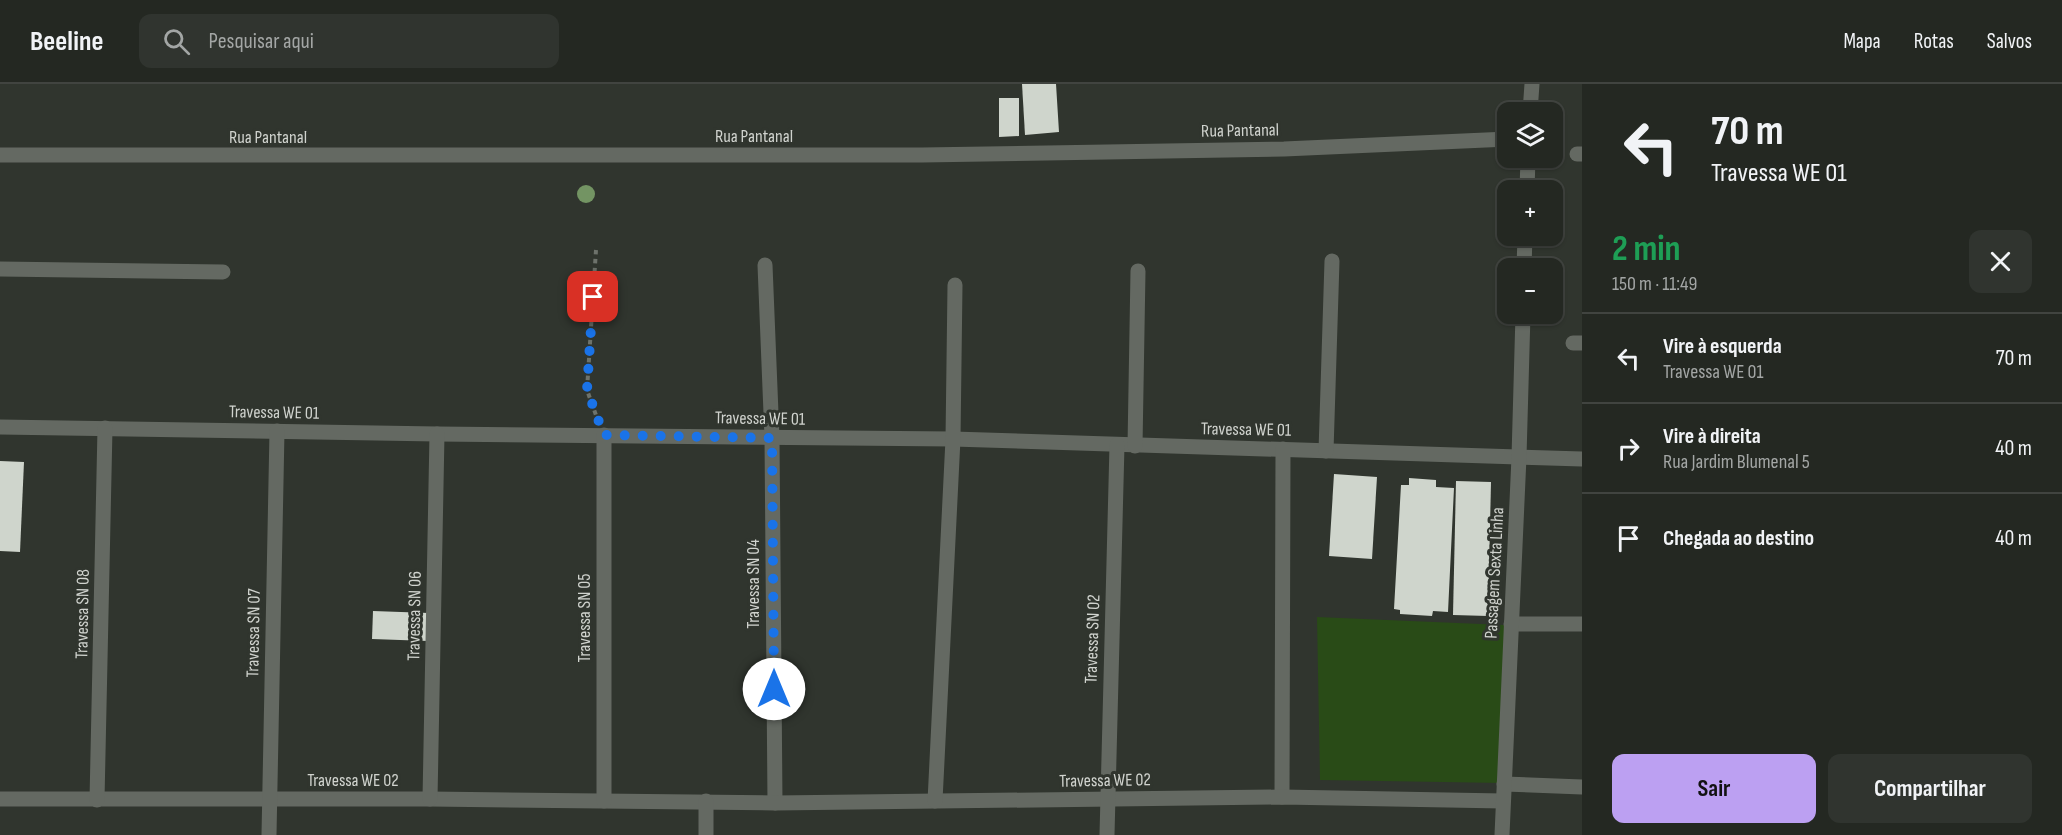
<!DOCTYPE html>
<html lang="pt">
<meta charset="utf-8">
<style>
:root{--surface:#242822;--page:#30342f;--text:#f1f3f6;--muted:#a3a6a5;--line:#414440;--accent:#bca0f2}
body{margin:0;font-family:"Sofia Sans Condensed",sans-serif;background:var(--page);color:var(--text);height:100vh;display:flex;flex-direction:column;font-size:22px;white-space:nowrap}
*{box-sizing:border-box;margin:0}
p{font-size:20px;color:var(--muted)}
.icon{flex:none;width:33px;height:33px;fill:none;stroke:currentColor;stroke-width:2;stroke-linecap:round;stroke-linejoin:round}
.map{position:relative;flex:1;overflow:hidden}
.details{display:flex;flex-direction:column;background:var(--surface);width:480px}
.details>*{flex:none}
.top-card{background:#242822;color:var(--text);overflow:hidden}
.buttons{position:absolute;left:1497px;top:18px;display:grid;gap:12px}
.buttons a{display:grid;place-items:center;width:66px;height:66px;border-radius:12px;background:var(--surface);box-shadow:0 2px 4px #0004,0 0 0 2px var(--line);font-size:30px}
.pin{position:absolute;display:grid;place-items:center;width:51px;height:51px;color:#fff;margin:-26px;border-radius:12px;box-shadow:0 3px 9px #0006}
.me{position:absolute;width:66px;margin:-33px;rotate:0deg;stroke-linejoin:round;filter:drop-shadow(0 0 4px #0008)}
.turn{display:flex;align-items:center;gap:21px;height:126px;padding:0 30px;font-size:27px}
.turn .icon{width:78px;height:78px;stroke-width:2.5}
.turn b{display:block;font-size:42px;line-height:51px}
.round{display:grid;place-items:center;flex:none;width:63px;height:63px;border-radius:12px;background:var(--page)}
.headline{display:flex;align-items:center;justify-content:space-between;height:102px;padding:0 30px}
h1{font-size:36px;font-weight:700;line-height:45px;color:#1e9e55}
.primary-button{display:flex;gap:12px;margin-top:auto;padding:12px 30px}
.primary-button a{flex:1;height:69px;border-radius:12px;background:var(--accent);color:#111;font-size:24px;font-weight:700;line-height:69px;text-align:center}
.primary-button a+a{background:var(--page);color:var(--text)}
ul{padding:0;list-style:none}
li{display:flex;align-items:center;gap:18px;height:90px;padding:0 30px;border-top:2px solid var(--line)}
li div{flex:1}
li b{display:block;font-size:22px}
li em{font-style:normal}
header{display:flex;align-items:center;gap:36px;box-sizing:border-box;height:84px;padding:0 30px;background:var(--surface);border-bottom:2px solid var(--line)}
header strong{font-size:28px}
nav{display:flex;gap:33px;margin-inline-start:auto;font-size:21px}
.search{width:420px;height:54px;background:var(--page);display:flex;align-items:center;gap:15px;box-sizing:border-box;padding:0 21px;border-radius:12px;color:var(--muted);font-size:22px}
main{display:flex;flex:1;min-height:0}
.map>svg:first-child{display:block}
.green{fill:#294b17}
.building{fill:#cfd5cc}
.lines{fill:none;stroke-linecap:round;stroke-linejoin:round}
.path{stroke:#6d726b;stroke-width:4;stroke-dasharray:4.5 4.5;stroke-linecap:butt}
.minor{stroke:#646962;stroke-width:15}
.tree{fill:#739463}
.route{stroke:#1a73e8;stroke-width:10;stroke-dasharray:0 18}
.labels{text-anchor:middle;stroke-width:6;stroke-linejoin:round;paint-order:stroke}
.street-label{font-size:18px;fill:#d0d3ce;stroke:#30352e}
</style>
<header>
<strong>Beeline</strong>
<div class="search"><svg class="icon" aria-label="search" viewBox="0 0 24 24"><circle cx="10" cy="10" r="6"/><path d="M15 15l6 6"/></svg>Pesquisar aqui</div>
<nav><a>Mapa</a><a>Rotas</a><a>Salvos</a></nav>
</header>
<main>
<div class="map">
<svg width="1582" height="751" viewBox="0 0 1582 751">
<rect width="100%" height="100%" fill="#30352e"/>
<polygon class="green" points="1317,533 1504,541 1503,699 1320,696"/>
<g class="building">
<polygon points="1022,0 1056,0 1059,48 1025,51"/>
<polygon points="999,14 1019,14 1019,52 999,53"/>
<polygon points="0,377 24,378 20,468 0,467"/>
<polygon points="1334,390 1377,393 1372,475 1329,472"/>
<polygon points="1409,394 1436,396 1436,403 1454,404 1448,528 1433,527 1432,532 1400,530 1400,526 1394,525 1401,401 1409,401"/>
<polygon points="1456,397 1491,398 1488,532 1453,531"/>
<polygon points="373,527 429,529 428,557 372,555"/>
</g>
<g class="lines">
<polyline class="path" points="596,166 587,306 597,334"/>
<g class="minor">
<polyline points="1530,28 1532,0"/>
<polyline points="1577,70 1582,70"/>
<polyline points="0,71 922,71 1284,65 1508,55"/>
<polyline points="1527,106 1528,74"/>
<polyline points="765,181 772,354 775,719"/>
<polyline points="1524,184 1525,152"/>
<polyline points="0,185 223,188"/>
<polyline points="1573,259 1582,259"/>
<polyline points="0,343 437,350 953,355 1582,375"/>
<polyline points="1135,362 1138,187"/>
<polyline points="1326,367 1332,177"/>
<polyline points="1511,540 1582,540"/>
<polyline points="1504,700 1582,703"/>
<polyline points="1282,713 1283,365"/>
<polyline points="0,715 430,715 775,719 1282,713 1503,717"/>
<polyline points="430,715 437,350"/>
<polyline points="97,716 105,344"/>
<polyline points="604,717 604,351"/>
<polyline points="935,717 953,355 955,201"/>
<polyline points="269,751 277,347"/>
<polyline points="706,751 706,717"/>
<polyline points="1107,751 1117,361"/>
<polyline points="1502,751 1519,373 1523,230"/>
</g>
</g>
<circle class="tree" cx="586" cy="110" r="9"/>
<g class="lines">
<polyline class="route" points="593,213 587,306 604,351 772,354 774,605"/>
</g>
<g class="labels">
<g class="street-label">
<text transform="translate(1240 46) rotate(-1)" y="6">Rua Pantanal</text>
<text x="754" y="58">Rua Pantanal</text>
<text x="268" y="59">Rua Pantanal</text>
<text transform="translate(274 328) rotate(1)" y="6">Travessa WE 01</text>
<text transform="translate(760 334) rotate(1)" y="6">Travessa WE 01</text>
<text transform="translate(1246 345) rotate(1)" y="6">Travessa WE 01</text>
<text transform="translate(1494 489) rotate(-87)" y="6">Passagem Sexta Linha</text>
<text transform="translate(753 500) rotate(-90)" y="6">Travessa SN 04</text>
<text transform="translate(82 530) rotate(-89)" y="6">Travessa SN 08</text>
<text transform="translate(414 532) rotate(-89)" y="6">Travessa SN 06</text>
<text transform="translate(584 534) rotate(-90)" y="6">Travessa SN 05</text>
<text transform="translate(253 549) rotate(-89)" y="6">Travessa SN 07</text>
<text transform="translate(1092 555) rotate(-88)" y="6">Travessa SN 02</text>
<text x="353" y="702">Travessa WE 02</text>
<text transform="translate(1105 696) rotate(-1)" y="6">Travessa WE 02</text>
</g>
</g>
</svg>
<div class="buttons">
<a><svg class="icon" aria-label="layers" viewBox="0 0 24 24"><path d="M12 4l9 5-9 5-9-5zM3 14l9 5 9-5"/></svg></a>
<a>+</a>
<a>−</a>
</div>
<div class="pin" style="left:593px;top:213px;background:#d93025"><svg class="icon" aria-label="arrive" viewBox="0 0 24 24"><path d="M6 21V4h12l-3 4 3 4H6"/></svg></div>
<svg class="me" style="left:774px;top:605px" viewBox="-20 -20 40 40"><circle r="19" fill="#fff"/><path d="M0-13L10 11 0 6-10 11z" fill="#1a73e8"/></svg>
</div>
<section class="details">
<div class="top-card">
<div class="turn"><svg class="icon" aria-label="left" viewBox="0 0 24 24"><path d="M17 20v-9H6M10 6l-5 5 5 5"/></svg><div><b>70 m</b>Travessa WE 01</div></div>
</div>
<div class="headline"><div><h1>2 min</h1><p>150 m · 11:49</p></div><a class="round"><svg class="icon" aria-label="close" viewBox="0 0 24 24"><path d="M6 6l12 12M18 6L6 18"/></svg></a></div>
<ul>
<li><svg class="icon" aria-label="left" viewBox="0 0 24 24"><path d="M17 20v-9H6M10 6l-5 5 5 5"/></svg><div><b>Vire à esquerda</b><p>Travessa WE 01</p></div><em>70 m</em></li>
<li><svg class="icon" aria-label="right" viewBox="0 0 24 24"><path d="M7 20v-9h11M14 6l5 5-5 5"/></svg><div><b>Vire à direita</b><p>Rua Jardim Blumenal 5</p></div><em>40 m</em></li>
<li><svg class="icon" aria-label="arrive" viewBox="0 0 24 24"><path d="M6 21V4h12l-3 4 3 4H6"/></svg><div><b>Chegada ao destino</b></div><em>40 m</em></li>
</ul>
<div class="primary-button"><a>Sair</a><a>Compartilhar</a></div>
</section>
</main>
